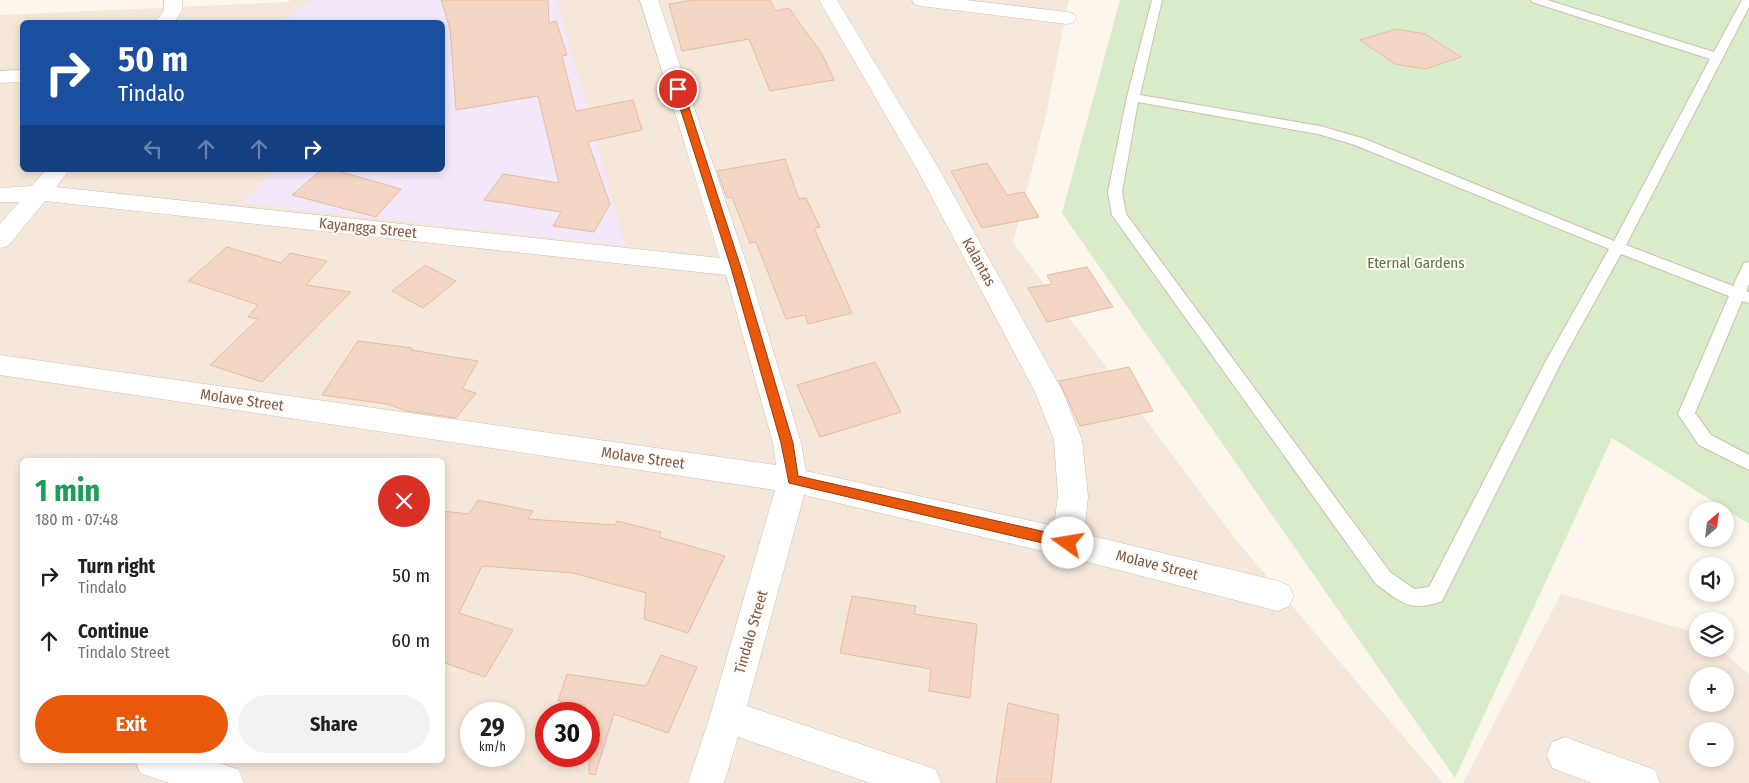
<!DOCTYPE html>
<meta charset="utf-8">
<style>
:root{--surface:#fff;--page:#f2f2f2;--text:#202124;--muted:#757577;--accent:#ea580c}
body{margin:0;font-family:"Fira Sans Condensed",sans-serif;background:var(--page);color:var(--text);height:100vh;display:flex;flex-direction:column;font-size:19px;white-space:nowrap}
*{box-sizing:border-box;margin:0}
p{font-size:16px;color:var(--muted)}
.icon{flex:none;width:28px;height:28px;fill:none;stroke:currentColor;stroke-width:2;stroke-linecap:round;stroke-linejoin:round}
.map{position:relative;flex:1;overflow:hidden}
.drawer{position:absolute;left:20px;top:458px;width:425px;height:305px;display:flex;flex-direction:column;background:var(--surface);border-radius:8px;box-shadow:0 2px 8px #0003}
.drawer>*{flex:none}
.guide{position:absolute;left:20px;top:20px;width:425px;height:152px;border-radius:8px;box-shadow:0 2px 8px #0003;background:#1a4fa0;color:#fff;overflow:hidden}
.needle{width:32px;rotate:28deg}
.tools{position:absolute;left:1689px;top:502px;display:grid;gap:10px}
.tools a{display:grid;place-items:center;width:45px;height:45px;border-radius:50%;background:var(--surface);box-shadow:0 2px 8px #0003;font-size:25px}
.speed{position:absolute;left:460px;top:702px;display:flex;gap:10px;font-size:25px;font-weight:700;text-align:center}
.speed>*{display:grid;place-content:center;width:65px;height:65px;border-radius:50%;background:var(--surface);box-shadow:0 2px 8px #0003;line-height:1}
.speed small{font-size:12px;font-weight:400}
.speed .limit{border:8px solid #d22;background:#fff;color:#111}
.pin{position:absolute;display:grid;place-items:center;width:42px;height:42px;color:#fff;margin:-21px;border:2px solid #fff;border-radius:50%;box-shadow:0 1px 5px #0007}
.me{position:absolute;width:55px;margin:-28px;rotate:283deg;stroke-linejoin:round;filter:drop-shadow(0 0 4px #0008)}
.turn{display:flex;align-items:center;gap:18px;height:105px;padding:0 15px;font-size:22px}
.turn .icon{width:65px;height:65px;stroke-width:2.5}
.turn b{display:block;font-size:35px;line-height:42px}
.lanes{display:flex;align-items:center;height:48px;padding:0 15px;background:#0003;justify-content:center;gap:25px;direction:ltr}
.lanes .off{opacity:.35}
.round{display:grid;place-items:center;flex:none;width:52px;height:52px;border-radius:26px;background:var(--page)}
.head{display:flex;align-items:center;justify-content:space-between;height:85px;padding:0 15px}
h1{font-size:30px;font-weight:700;line-height:38px;color:#1e9e55}
.cta{display:flex;gap:10px;margin-top:auto;padding:10px 15px}
.cta a{flex:1;height:58px;border-radius:30px;background:var(--accent);color:#fff;font-size:20px;font-weight:700;line-height:58px;text-align:center}
.cta a+a{background:var(--page);color:var(--text)}
ul{padding:0;list-style:none}
li{display:flex;align-items:center;gap:15px;height:65px;padding:0 15px}
li div{flex:1}
li b{display:block;font-size:19px}
li em{font-style:normal}
.map>svg:first-child{display:block}
.residential{fill:#f5e8da;fill-rule:evenodd}
.education{fill:#f3e8fa}
.green{fill:#d8ecc9}
.building{fill:#f3d5c3;stroke:#e6bba3}
.lines{fill:none;stroke-linecap:round;stroke-linejoin:round}
.service-casing{stroke:#d1beb0;stroke-width:2}
.minor-casing{stroke:#d1beb0;stroke-width:1}
.service{fill:#fff;fill-rule:evenodd}
.minor{fill:#fff;fill-rule:evenodd}
.route{fill:#ea580c;stroke:#983908}
.labels{text-anchor:middle;stroke-width:4;stroke-linejoin:round;paint-order:stroke}
.street-label{font-size:15px;fill:#7a5c4d;stroke:#fffaf3}
.park-label{font-size:15px;fill:#537a41;stroke:#fffaf3}
</style>
<div class="map">
<svg width="1749" height="783" viewBox="0 0 1749 783">
<rect width="100%" height="100%" fill="#fdf6ec"/>
<g class="residential">
<path d="M291,0H1069L1046,115L1013,243L1236,540L1443,783H0V15L287,2ZM22,22H442V170H22ZM22,460H442V760H22ZM471,714H514V756H471ZM546,714H589V756H546Z"/>
<path d="M1561,594L1697,633L1698,649H1721L1749,675V783H1463ZM1698,676H1725V704H1698ZM1698,731H1725V759H1698Z"/>
</g>
<polygon class="education" points="311,0 557,0 625,246 242,203 273,170 442,170 442,22 281,22"/>
<polygon class="green" points="1120,0 1749,0 1749,524 1612,438 1455,778 1062,213"/>
<g class="building">
<polygon points="441,0 548,0 549,23 556,21 567,55 562,56 576,111 633,100 642,130 588,142 610,204 594,232 553,226 561,212 484,200 503,174 559,183 538,96 456,110 450,29"/>
<polygon points="693,0 770,0 775,11 789,8 822,54 834,80 770,91 749,39 682,51 669,4"/>
<polygon points="1396,29 1425,34 1461,57 1425,69 1395,64 1360,40"/>
<polygon points="785,159 799,199 806,198 820,227 814,228 852,313 808,324 805,315 786,319 756,242 750,243 732,197 727,198 717,171"/>
<polygon points="987,163 1007,195 1024,192 1039,217 982,228 951,171"/>
<polygon points="321,170 334,170 401,189 376,217 292,195"/>
<polygon points="227,247 281,263 290,253 327,261 306,285 351,292 262,382 210,365 258,319 248,317 258,305 188,281"/>
<polygon points="425,265 456,281 423,308 392,291"/>
<polygon points="1087,267 1113,307 1047,322 1028,288 1052,284 1047,275"/>
<polygon points="358,341 412,348 411,350 478,361 462,389 476,393 456,418 407,411 387,404 322,395"/>
<polygon points="875,362 901,412 820,437 797,385"/>
<polygon points="1129,367 1153,411 1080,426 1059,381"/>
<polygon points="478,500 533,511 528,519 615,525 617,521 661,532 659,537 725,556 688,633 644,619 646,593 573,573 482,566 459,613 513,630 485,677 442,662 442,511 469,514"/>
<polygon points="852,596 916,606 914,614 977,624 970,698 929,691 931,669 840,653"/>
<polygon points="661,655 697,667 668,733 614,714 595,775 589,774 589,714 582,714 585,705 558,701 567,674 646,686"/>
<polygon points="1008,703 1059,715 1051,783 996,783"/>
</g>
<g class="lines">
<defs>
<path id="service" d="M1152,0H1162L1140,95L1320,126L1365,139L1614,241L1710,59L1532,2L1531,0H1547L1714,52L1742,0H1749V7L1626,245L1733,286L1744,263L1749,262V284L1746,291L1749,292V303L1742,301L1695,413L1711,435L1749,455V470L1699,445L1678,414L1729,296L1621,254L1563,359L1442,601C1410,613 1401,602 1376,584L1112,215L1108,192L1127,97ZM1138,102L1318,134L1355,145L1609,249L1547,359L1429,587L1414,589L1390,572L1126,214L1122,192Z"/>
<g id="minor">
<polygon points="164,0 182,0 182,11 174,22 155,22 164,11"/>
<polygon points="640,0 658,0 748,268 801,443 806,471 1054,526 1058,496 1054,440 1035,392 917,169 819,0 837,0 939,169 1063,392 1082,440 1088,496 1084,534 1278,581 1289,586 1294,596 1289,606 1278,611 1068,557 804,495 747,706 923,765 936,770 941,783 870,783 738,737 724,783 688,783 710,716 775,490 0,375 0,355 776,465 773,443 726,275 45,201 8,246 0,248 0,224 19,202 0,202 0,188 32,186 46,170 69,170 56,187 720,258"/>
<polygon points="912,0 966,0 1067,12 1074,14 1076,18 1074,22 1067,24 921,6 914,4"/>
<polygon points="22,70 22,82 0,83 0,71"/>
<polygon points="1565,737 1655,770 1660,783 1592,783 1552,768 1547,755 1552,742"/>
<polygon points="135,760 211,760 239,770 244,783 169,783 140,773"/>
</g>
</defs>
<use href="#service" class="service-casing"/>
<use href="#minor" class="minor-casing"/>
<use href="#service" class="service"/>
<use href="#minor" class="minor"/>
</g>
<polygon class="route" points="678,87 683,89 741,268 793,443 798,476 1068,537 1072,539 1074,543 1072,547 1068,549 789,483 781,443 731,268 674,89"/>
<g class="labels">
<g class="street-label">
<text transform="translate(368 228) rotate(6)" y="5">Kayangga Street</text>
<text transform="translate(979 262) rotate(61)" y="5">Kalantas</text>
<text transform="translate(242 400) rotate(8)" y="5">Molave Street</text>
<text transform="translate(643 458) rotate(8)" y="5">Molave Street</text>
<text transform="translate(1157 565) rotate(14)" y="5">Molave Street</text>
<text transform="translate(751 632) rotate(-74)" y="5">Tindalo Street</text>
</g>
<g class="park-label">
<text x="1416" y="268">Eternal Gardens</text>
</g>
</g>
</svg>
<div class="tools">
<a><svg class="needle" viewBox="-14 -14 28 28"><path d="M0-13l5 13h-10z" fill="#e53935"/><path d="M0 13l5-13h-10z" fill="#757577"/></svg></a>
<a><svg class="icon" aria-label="sound" viewBox="0 0 24 24"><path d="M4 9h4l5-4v14l-5-4H4zM17 9q2 3 0 6"/></svg></a>
<a><svg class="icon" aria-label="layers" viewBox="0 0 24 24"><path d="M12 4l9 5-9 5-9-5zM3 14l9 5 9-5"/></svg></a>
<a>+</a>
<a>−</a>
</div>
<div class="speed"><div>29<small>km/h</small></div><div class="limit">30</div></div>
<div class="pin" style="left:678px;top:89px;background:#d93025"><svg class="icon" aria-label="arrive" viewBox="0 0 24 24"><path d="M6 21V4h12l-3 4 3 4H6"/></svg></div>
<svg class="me" style="left:1068px;top:543px" viewBox="-20 -20 40 40"><circle r="19" fill="#fff"/><path d="M0-13L10 11 0 6-10 11z" fill="#ea580c"/></svg>
<div class="guide">
<div class="turn"><svg class="icon" aria-label="right" viewBox="0 0 24 24"><path d="M7 20v-9h11M14 6l5 5-5 5"/></svg><div><b>50 m</b>Tindalo</div></div>
<div class="lanes"><svg class="icon off" aria-label="left" viewBox="0 0 24 24"><path d="M17 20v-9H6M10 6l-5 5 5 5"/></svg><svg class="icon off" aria-label="ahead" viewBox="0 0 24 24"><path d="M12 20V5M6 11l6-6 6 6"/></svg><svg class="icon off" aria-label="ahead" viewBox="0 0 24 24"><path d="M12 20V5M6 11l6-6 6 6"/></svg><svg class="icon" aria-label="right" viewBox="0 0 24 24"><path d="M7 20v-9h11M14 6l5 5-5 5"/></svg></div>
</div>
<section class="drawer">
<div class="head"><div><h1>1 min</h1><p>180 m · 07:48</p></div><a class="round" style="background:#d93025;color:#fff"><svg class="icon" aria-label="close" viewBox="0 0 24 24"><path d="M6 6l12 12M18 6L6 18"/></svg></a></div>
<ul>
<li><svg class="icon" aria-label="right" viewBox="0 0 24 24"><path d="M7 20v-9h11M14 6l5 5-5 5"/></svg><div><b>Turn right</b><p>Tindalo</p></div><em>50 m</em></li>
<li><svg class="icon" aria-label="ahead" viewBox="0 0 24 24"><path d="M12 20V5M6 11l6-6 6 6"/></svg><div><b>Continue</b><p>Tindalo Street</p></div><em>60 m</em></li>
</ul>
<div class="cta"><a>Exit</a><a>Share</a></div>
</section>
</div>
